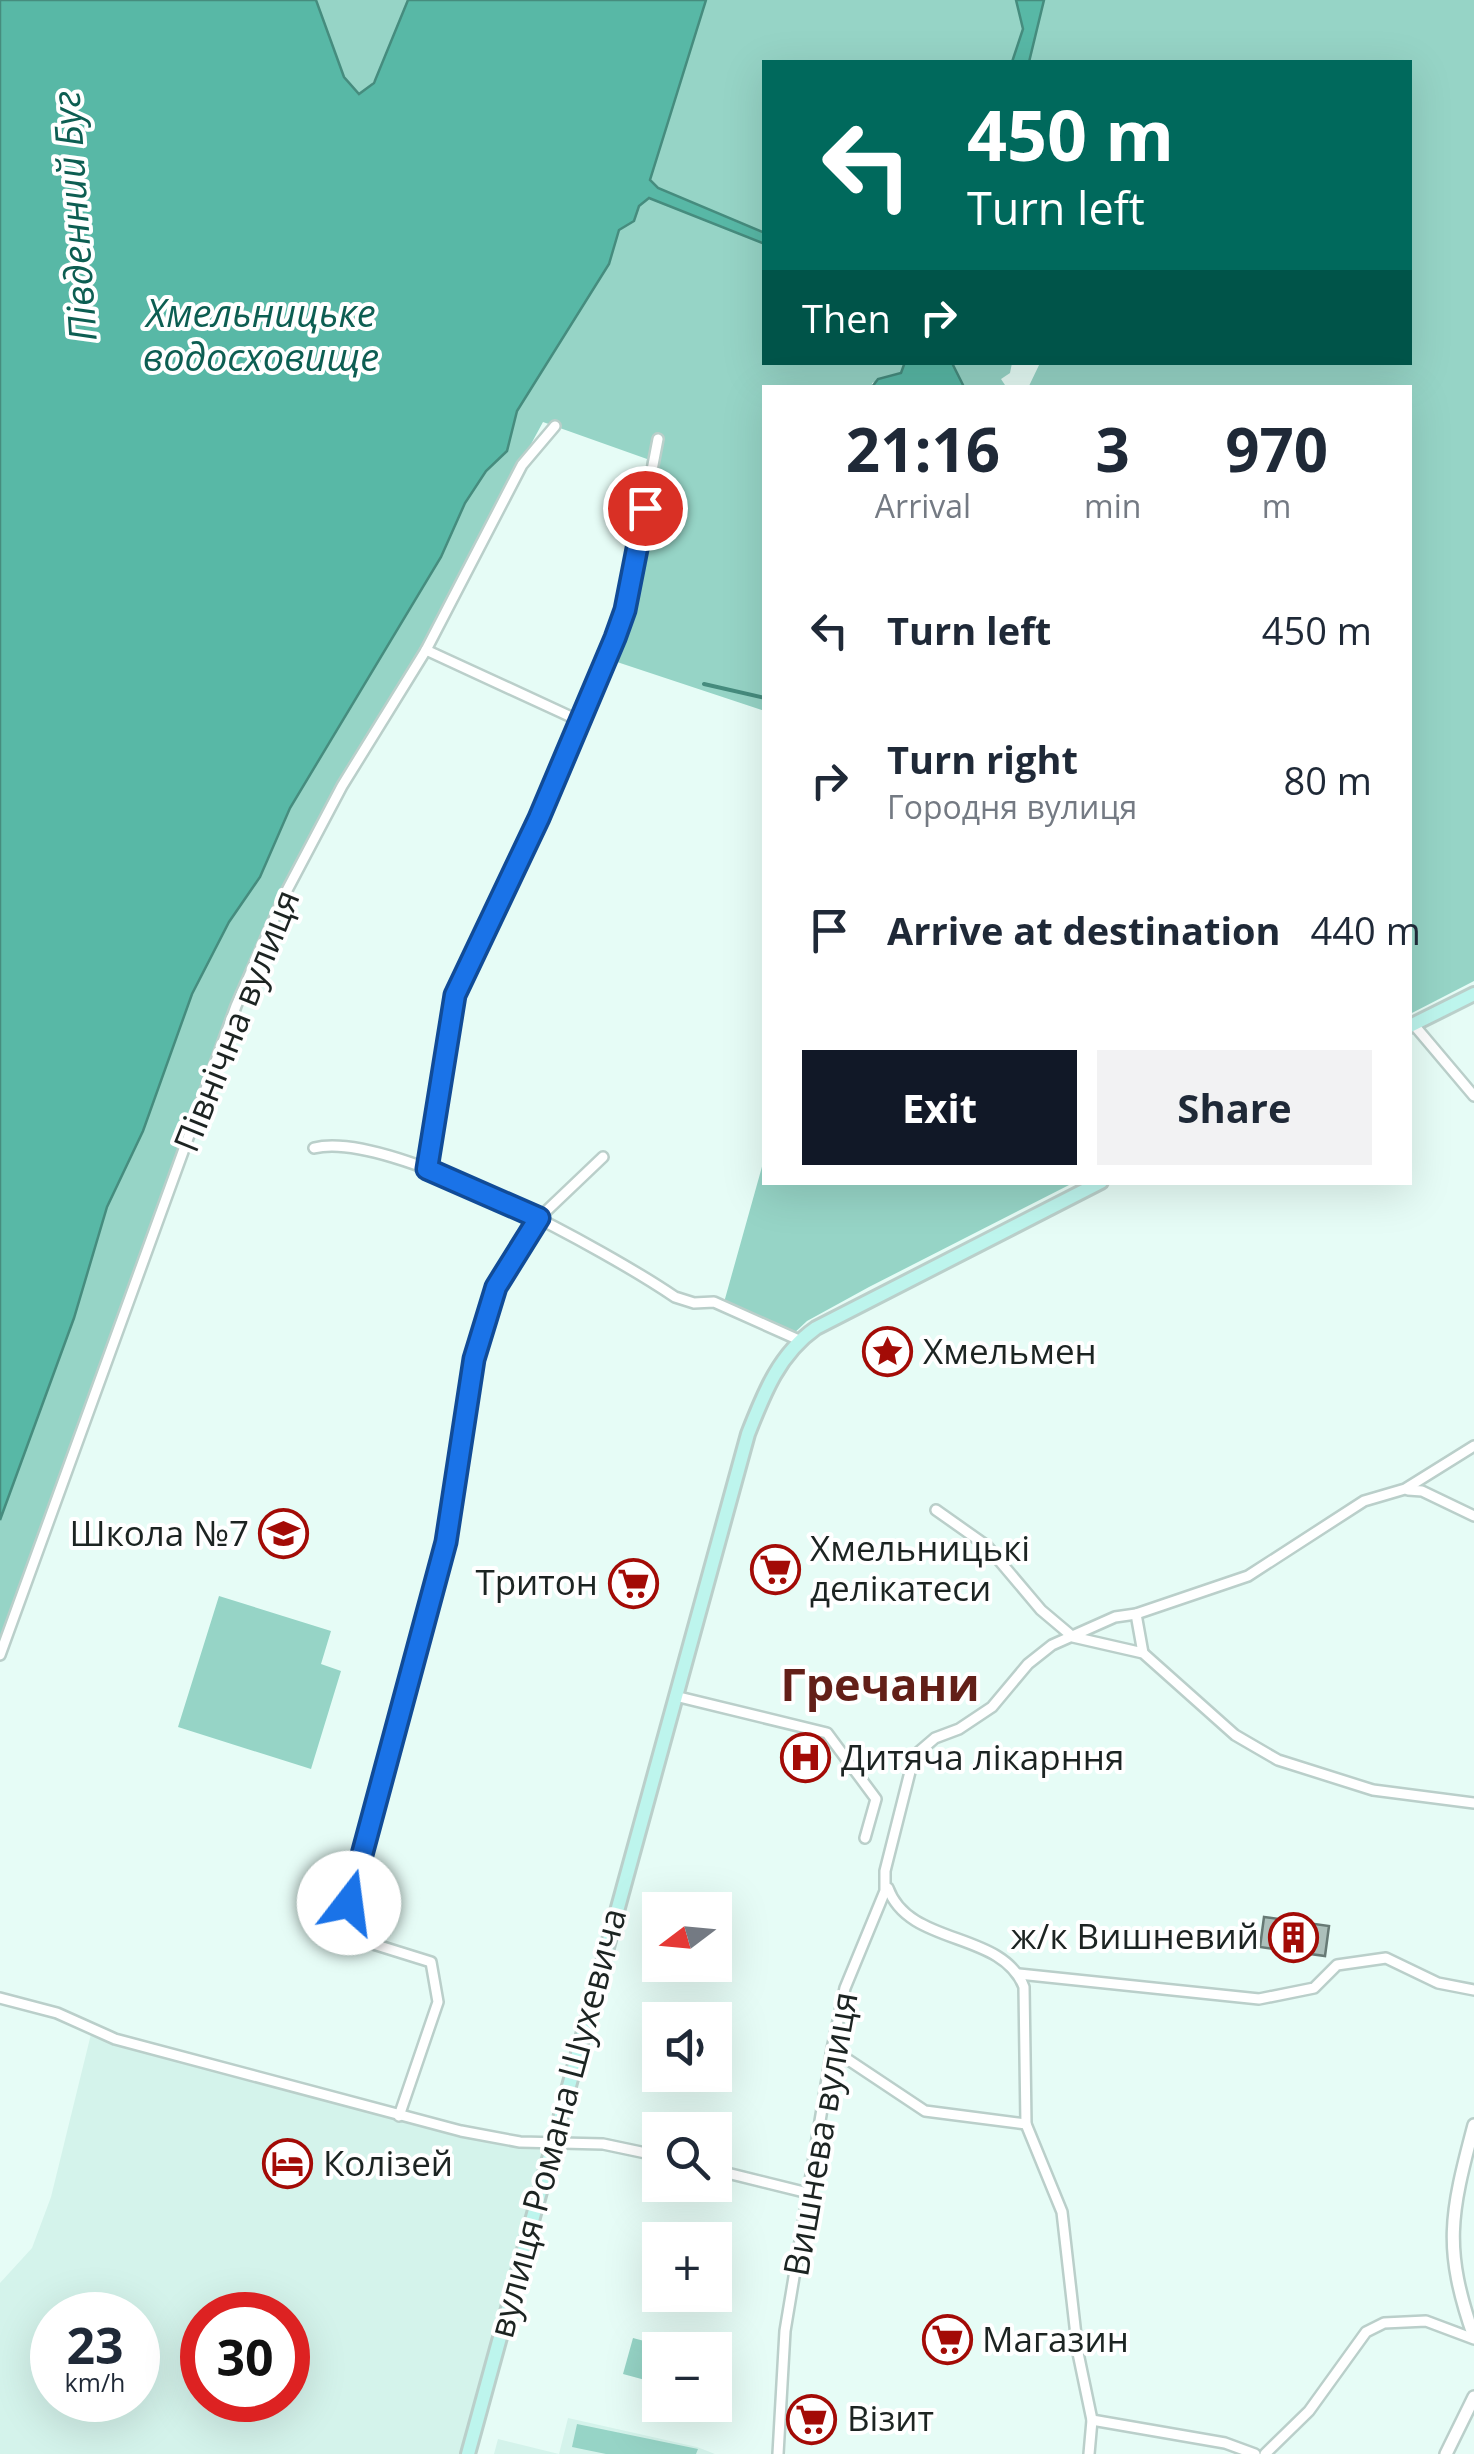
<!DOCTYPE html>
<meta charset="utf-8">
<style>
:root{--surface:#fff;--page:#f2f2f3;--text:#1f2937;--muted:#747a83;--accent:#111827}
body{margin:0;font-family:"Open Sans",sans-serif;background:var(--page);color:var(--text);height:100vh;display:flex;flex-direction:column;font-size:38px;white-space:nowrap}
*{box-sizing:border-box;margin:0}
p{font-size:32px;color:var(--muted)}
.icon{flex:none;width:55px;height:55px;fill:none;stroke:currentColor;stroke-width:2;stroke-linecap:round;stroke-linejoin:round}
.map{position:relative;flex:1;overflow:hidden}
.panel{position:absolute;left:762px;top:385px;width:650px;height:800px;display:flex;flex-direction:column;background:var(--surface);border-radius:0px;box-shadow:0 10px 40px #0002}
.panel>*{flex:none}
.guide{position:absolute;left:762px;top:60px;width:650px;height:305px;border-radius:0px;box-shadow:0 10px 40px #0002;background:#00695c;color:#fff;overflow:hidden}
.needle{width:65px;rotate:254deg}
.fabs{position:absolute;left:642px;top:1892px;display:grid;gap:20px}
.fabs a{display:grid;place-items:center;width:90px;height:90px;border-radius:0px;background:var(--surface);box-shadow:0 10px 40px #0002;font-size:50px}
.speed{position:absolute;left:30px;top:2292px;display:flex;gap:20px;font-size:50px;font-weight:700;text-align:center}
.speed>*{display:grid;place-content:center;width:130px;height:130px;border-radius:50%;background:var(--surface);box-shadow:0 10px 40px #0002;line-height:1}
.speed small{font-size:25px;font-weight:400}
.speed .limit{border:15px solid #d22;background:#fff;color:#111}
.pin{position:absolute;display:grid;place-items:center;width:85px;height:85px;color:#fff;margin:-42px;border:5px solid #fff;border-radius:50%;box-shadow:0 2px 10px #0007}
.me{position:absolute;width:110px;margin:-55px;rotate:15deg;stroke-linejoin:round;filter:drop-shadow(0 0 8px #0008)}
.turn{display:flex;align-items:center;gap:35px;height:210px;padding:0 40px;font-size:45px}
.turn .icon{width:130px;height:130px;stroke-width:2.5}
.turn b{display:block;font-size:70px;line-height:85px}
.then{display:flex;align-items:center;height:95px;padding:0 40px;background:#0003;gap:20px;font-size:38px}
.eta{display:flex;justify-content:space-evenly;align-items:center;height:170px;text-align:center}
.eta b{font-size:60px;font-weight:700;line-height:70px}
.button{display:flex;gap:20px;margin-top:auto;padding:20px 40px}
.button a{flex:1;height:115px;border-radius:0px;background:var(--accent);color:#fff;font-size:40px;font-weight:700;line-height:115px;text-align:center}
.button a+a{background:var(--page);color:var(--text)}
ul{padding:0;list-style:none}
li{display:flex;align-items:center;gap:30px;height:150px;padding:0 40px}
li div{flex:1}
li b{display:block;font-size:38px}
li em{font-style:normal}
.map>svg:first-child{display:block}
.built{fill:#d4f3eb;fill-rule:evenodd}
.green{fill:#96d4c6}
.water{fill:#58b8a6;stroke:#468c7e;stroke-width:2.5}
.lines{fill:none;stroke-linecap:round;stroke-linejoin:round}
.stream{stroke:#468c7e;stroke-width:4}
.building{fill:#acc0bb;stroke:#677a75;stroke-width:2.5}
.minor-casing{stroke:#bacfca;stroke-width:14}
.tertiary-casing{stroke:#bacfca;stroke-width:16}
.secondary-casing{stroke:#bacfca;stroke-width:18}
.minor{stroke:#fff;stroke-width:9}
.tertiary{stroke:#fff;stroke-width:11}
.secondary{stroke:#bdf5ed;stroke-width:12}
.route-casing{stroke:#114b97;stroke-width:25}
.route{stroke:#1a73e8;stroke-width:18}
.labels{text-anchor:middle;stroke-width:8;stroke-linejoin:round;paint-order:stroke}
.street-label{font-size:35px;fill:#1c2422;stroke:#fff}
.poi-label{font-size:35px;fill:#1c2422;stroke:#fff;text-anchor:start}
.water-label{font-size:38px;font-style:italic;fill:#0d5e52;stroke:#fff}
.district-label{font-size:45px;font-weight:bold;fill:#631f18;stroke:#fff}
</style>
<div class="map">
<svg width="1474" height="2454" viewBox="0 0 1474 2454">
<rect width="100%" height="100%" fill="#e6fcf6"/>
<g class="built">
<path d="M91,2034L114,2044L397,2120L544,2149L463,2454H0V2283L32,2248L51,2197ZM52,2315H138V2400H52ZM202,2315H288V2400H202Z"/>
<polygon points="568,2418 697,2447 715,2454 494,2454 498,2439 559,2454"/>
</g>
<g class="green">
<polygon points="316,0 408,0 378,75 365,93 359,94 344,77"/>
<polygon points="706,0 1016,0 1023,28 1012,62 765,62 765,233 658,188 649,180"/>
<polygon points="1044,0 1474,0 1474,981 1410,1014 1410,388 1028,388 1040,363 1410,362 1410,62 1029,62"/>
<polygon points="649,198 765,244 765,362 905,363 901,373 872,383 872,387 765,388 765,711 614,661 632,612 647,459 543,422 421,647 337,783 280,891 231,1004 0,1639 0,1520 74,1318 107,1207 143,1131 192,994 229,922 260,877 290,808 441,557 465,503 486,471 507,451 517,411 609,264 619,230 634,221 639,206"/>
<polygon points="952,363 1012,363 1010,373 1001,379 1007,388 964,387"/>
<polygon points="765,1156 765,1182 1073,1183 869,1287 807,1321 791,1336 723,1306"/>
<polygon points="219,1596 331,1631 321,1664 341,1671 311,1769 178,1727"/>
<polygon points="633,2338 678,2350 660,2350 660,2384 623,2374"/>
<polygon points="577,2424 698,2449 696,2454 606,2454 572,2447"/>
</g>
<g class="water">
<polygon points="0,0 316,0 344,77 359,94 374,83 408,0 706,0 650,180 658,188 765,233 765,244 649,198 639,206 634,221 619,230 609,264 517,411 507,451 486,471 465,503 441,557 290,808 260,877 229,922 192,994 143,1131 107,1207 74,1318 0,1520"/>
<polygon points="1016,0 1044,0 1029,62 1012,62 1023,29"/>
<polygon points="905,362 952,363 964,387 872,387 878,379 901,373"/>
</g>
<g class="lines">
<polyline class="stream" points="704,684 765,698"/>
</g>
<polygon class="building" points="1264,1917 1329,1926 1325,1956 1260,1947"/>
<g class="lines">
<defs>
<g id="minor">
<polyline points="426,650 580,721"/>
<polyline points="1414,1025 1474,1096"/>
<path d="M314,1148C388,1129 609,1252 675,1297L694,1303L714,1302L799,1340"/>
<polyline points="427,1169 455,995 539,818 625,610 658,439"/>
<polyline points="1408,1490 1422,1491 1474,1516"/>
<polyline points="936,1510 987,1546 1041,1610 1073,1637 1143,1653 1235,1735 1278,1760 1373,1790 1474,1803"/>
<polyline points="1136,1614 1143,1653"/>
<polyline points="0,1655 236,1006 285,894 342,786 426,650 522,465 555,426"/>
<polyline points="675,1696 827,1733 876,1799 865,1838"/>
<path d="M888,1888C909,1947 1002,1930 1024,1987L1026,2124L1062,2212L1078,2353L1092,2420L1089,2454"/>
<polyline points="1019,1974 1259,1999 1314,1988 1337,1965 1386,1958 1438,1983 1474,1990"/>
<polyline points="0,1998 57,2013 115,2039 461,2131 520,2142 603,2144 660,2156"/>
<polyline points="832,2049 925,2111 1026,2124"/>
<polyline points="399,2116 438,2002 431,1962 341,1934 446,1542 474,1359 496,1287 539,1218 603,1157"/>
<polyline points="715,2170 808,2193"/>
<polyline points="1092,2420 1225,2443 1255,2454"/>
<polyline points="778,2454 785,2331 832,2049 845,1988 885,1891 885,1871 914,1756 935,1738 959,1729 992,1707 1028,1664 1052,1645 1115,1617 1136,1614 1248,1576 1364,1501 1405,1489 1474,1446"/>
<polyline points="1265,2454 1309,2411 1366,2332 1384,2323 1426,2321 1474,2339"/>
</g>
<g id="tertiary">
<path d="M1474,2125C1450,2215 1443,2248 1474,2337"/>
<polyline points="1446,2454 1474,2397"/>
</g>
<g id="secondary">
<polyline points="1410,1026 1474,994"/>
<path d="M468,2454L748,1434C764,1393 779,1354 816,1328L1101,1182"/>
</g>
</defs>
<use href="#minor" class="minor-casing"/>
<use href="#tertiary" class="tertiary-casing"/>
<use href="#secondary" class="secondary-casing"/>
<use href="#minor" class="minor"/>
<use href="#tertiary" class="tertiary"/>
<use href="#secondary" class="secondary"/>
</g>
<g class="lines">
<defs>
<polyline id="route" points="349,1903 446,1542 474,1359 496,1287 539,1218 427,1169 455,995 539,818 615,638 625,610 645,508"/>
</defs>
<use href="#route" class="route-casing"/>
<use href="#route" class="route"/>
</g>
<defs>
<symbol id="sight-ring" viewBox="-11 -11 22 22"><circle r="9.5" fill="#fff" stroke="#a30b06" stroke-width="1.5"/><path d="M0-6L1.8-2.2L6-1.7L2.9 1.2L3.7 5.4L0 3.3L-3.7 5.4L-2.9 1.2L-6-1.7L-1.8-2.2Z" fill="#a30b06"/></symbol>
<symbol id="school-ring" viewBox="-11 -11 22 22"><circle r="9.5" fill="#fff" stroke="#a30b06" stroke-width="1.5"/><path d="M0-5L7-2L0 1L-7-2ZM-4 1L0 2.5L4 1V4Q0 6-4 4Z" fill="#a30b06"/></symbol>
<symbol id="supermarket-ring" viewBox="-11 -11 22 22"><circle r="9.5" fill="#fff" stroke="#a30b06" stroke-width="1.5"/><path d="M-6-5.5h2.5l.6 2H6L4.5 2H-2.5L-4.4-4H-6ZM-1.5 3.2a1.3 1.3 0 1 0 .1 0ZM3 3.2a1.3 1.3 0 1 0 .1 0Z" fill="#a30b06"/></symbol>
<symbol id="hospital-ring" viewBox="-11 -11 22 22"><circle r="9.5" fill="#fff" stroke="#a30b06" stroke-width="1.5"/><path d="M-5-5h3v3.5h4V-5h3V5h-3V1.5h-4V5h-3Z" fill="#a30b06"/></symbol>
<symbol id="building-ring" viewBox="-11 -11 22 22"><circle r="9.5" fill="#fff" stroke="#a30b06" stroke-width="1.5"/><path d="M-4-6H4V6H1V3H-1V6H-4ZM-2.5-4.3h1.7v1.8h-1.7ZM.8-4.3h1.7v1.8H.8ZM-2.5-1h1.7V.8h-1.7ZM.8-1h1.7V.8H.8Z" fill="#a30b06"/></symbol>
<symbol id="hotel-ring" viewBox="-11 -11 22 22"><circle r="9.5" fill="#fff" stroke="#a30b06" stroke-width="1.5"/><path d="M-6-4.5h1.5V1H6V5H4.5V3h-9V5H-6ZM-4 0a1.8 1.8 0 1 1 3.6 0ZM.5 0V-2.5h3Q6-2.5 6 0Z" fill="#a30b06"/></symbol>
</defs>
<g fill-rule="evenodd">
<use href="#sight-ring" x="860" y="1324" width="55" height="55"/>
<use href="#school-ring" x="256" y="1506" width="55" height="55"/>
<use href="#supermarket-ring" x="748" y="1542" width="55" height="55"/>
<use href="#supermarket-ring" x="606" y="1556" width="55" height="55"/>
<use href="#hospital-ring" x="778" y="1730" width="55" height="55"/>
<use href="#building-ring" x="1266" y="1910" width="55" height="55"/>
<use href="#hotel-ring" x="260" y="2136" width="55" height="55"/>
<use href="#supermarket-ring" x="920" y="2312" width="55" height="55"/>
<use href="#supermarket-ring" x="784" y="2392" width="55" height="55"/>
</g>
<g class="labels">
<g class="street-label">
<text transform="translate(237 1021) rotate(-68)" y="12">Північна вулиця</text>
<text transform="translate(558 2123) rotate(-75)" y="12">вулиця Романа Шухевича</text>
<text transform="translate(821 2134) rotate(-80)" y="12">Вишнева вулиця</text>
</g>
<g class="poi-label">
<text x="923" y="1364">Хмельмен</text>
<text x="249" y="1546" text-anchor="end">Школа №7</text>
<text x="810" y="1561">Хмельницькі<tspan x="810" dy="40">делікатеси</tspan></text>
<text x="598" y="1595" text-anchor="end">Тритон</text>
<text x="841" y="1770">Дитяча лікарння</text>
<text x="1259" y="1949" text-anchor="end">ж/к Вишневий</text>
<text x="323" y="2176">Колізей</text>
<text x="982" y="2352">Магазин</text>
<text x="847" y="2431">Візит</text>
</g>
<g class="water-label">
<text transform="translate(75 216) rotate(-94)" y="13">Південний Буг</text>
<text x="261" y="327">Хмельницьке<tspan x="261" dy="44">водосховище</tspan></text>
</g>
<g class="district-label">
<text x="880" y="1701">Гречани</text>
</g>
</g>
</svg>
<div class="fabs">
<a><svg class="needle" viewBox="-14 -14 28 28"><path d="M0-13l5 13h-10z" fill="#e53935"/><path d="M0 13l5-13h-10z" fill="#747a83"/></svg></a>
<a><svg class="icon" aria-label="sound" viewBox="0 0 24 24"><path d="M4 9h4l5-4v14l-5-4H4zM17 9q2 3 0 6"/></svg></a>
<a><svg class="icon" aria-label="search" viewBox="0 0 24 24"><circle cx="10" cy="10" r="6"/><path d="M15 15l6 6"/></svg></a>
<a>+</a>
<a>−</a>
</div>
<div class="speed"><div>23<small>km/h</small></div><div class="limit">30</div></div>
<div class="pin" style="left:645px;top:508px;background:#d93025"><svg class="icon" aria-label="arrive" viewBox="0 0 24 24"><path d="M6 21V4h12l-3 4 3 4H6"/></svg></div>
<svg class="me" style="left:349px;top:1903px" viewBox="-20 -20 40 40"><circle r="19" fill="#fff"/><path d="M0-13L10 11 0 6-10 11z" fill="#1a73e8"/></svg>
<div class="guide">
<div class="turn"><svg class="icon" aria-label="left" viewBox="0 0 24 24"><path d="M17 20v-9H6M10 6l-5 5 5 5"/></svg><div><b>450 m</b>Turn left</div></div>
<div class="then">Then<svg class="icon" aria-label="right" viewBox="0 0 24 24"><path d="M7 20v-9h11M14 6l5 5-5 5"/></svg></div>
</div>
<section class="panel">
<div class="eta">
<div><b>21:16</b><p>Arrival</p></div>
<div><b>3</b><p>min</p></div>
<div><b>970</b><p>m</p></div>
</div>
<ul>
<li><svg class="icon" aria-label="left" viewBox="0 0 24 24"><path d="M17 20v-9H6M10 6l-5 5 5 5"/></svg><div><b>Turn left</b></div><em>450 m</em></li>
<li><svg class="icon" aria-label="right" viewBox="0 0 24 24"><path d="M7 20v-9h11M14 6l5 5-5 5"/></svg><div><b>Turn right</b><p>Городня вулиця</p></div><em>80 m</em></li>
<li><svg class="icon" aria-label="arrive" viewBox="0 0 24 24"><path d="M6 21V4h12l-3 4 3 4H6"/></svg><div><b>Arrive at destination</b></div><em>440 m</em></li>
</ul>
<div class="button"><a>Exit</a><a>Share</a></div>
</section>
</div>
